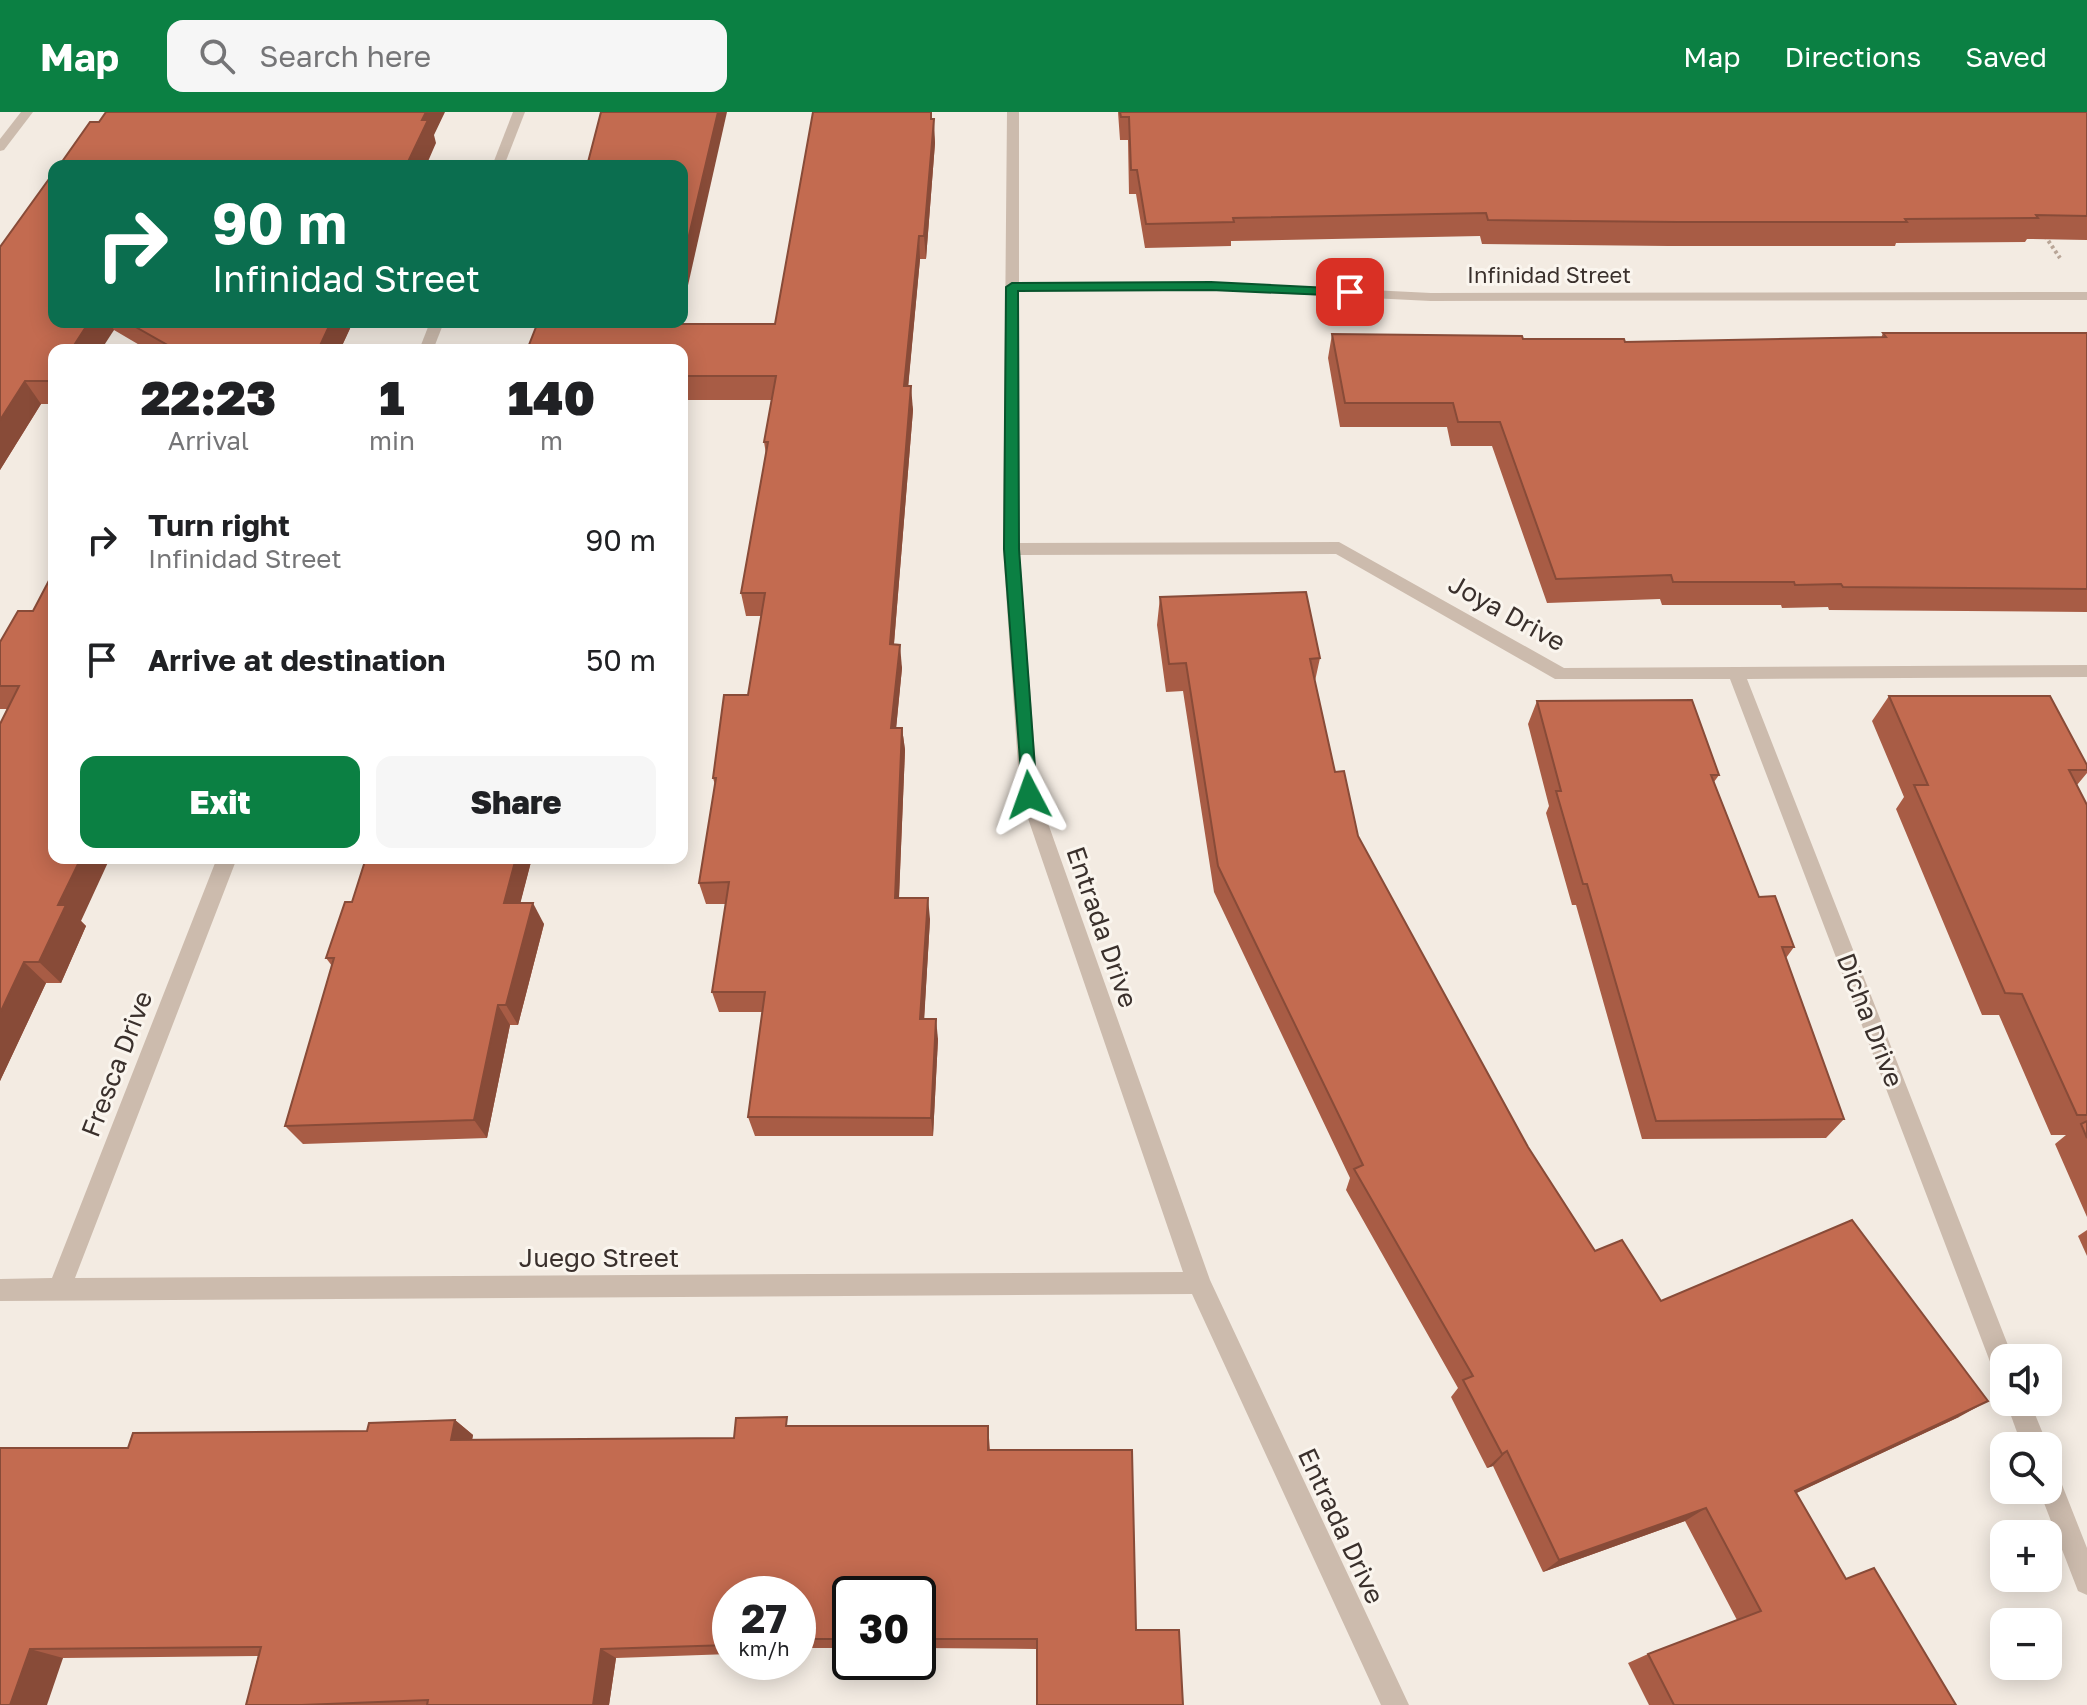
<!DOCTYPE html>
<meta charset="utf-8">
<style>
:root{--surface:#fff;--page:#f6f6f6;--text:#202124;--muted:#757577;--accent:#0b8043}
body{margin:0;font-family:"Golos Text",sans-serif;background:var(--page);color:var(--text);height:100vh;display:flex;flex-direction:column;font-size:30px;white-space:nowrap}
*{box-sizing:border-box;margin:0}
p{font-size:26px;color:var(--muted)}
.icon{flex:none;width:44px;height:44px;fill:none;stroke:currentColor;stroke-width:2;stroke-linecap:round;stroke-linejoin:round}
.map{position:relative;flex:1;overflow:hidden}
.details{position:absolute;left:48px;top:232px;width:640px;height:520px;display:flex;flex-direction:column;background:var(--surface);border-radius:16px;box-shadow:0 4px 20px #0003}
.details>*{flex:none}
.hud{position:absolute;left:48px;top:48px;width:640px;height:168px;border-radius:16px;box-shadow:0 4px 20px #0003;background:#0b6e4f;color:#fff;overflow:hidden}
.fabs{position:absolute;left:1990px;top:1232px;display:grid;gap:16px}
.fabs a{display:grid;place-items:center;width:72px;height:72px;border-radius:16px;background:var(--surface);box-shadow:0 4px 20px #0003;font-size:40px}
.speed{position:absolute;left:712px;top:1464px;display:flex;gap:16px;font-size:40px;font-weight:700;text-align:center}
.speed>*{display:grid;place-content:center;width:104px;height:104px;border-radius:50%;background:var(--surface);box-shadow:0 4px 20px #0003;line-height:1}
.speed small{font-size:20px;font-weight:400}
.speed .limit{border:4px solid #111;border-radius:12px;background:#fff;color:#111}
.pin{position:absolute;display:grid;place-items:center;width:68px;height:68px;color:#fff;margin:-34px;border-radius:16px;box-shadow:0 4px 12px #0006}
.me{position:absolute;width:88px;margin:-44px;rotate:356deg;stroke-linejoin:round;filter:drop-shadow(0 0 6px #0008)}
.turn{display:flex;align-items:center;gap:28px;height:168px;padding:0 32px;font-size:36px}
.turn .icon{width:104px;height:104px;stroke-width:2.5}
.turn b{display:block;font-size:56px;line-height:68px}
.eta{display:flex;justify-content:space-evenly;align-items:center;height:136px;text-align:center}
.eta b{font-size:48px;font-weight:800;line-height:56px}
.action{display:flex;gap:16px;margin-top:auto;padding:16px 32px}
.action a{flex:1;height:92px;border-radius:16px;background:var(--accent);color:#fff;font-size:32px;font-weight:800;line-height:92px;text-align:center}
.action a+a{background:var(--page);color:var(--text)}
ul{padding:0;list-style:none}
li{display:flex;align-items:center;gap:24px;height:120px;padding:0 32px}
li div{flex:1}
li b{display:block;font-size:30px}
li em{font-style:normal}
header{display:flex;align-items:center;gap:48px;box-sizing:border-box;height:112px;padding:0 40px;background:var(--accent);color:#fff}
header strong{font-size:38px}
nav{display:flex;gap:44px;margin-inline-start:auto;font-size:28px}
.search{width:560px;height:72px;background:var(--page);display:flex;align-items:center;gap:20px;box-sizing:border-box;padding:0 28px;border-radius:16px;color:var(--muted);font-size:30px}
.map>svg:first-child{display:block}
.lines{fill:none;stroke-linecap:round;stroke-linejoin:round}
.path{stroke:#b8a597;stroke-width:4;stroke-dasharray:3 3;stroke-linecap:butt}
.minor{fill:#ccbbad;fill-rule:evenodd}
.wall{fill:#a85c45}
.shaded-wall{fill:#884b38}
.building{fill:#c36b50;stroke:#884b38;stroke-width:2}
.route{fill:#0b8043;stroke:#07532c;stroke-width:2}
.labels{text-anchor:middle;stroke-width:6;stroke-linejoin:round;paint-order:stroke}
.far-street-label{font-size:22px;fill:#3a302c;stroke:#faf5ee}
.street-label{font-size:26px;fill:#3a302c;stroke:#faf5ee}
</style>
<header>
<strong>Map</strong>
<div class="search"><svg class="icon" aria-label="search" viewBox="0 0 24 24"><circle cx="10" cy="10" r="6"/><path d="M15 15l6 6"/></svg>Search here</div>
<nav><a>Map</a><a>Directions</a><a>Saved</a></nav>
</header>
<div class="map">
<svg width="2087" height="1593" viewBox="0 0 2087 1593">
<rect width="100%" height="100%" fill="#f3ebe2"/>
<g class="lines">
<polyline class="path" points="2045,124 2060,146"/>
<g class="minor">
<polygon points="21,0 33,0 4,38 0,39 0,27"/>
<polygon points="513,0 525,0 504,54 492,54"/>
<polygon points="1007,0 1019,0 1019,171 1211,170 1431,181 2087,180 2087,188 1431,189 1211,178 1019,179 1019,431 1339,430 1564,556 2087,553 2087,565 1747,567 2013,1246 2004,1246 2004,1267 1995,1264 1992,1255 1730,567 1555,567 1336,442 1020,443 1038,683 1210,1168 1409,1593 1381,1593 1192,1182 0,1189 0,1167 52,1166 217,746 237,746 75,1166 1183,1160 1020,683 1003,437"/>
<polygon points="430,210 444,210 433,238 419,238"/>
<polygon points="2006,1290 2030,1290 2048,1334 2022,1334"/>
<polygon points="2048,1356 2057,1360 2087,1436 2087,1483 2078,1479 2039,1378 2048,1378"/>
</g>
</g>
<g class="wall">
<polygon points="1118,0 2087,0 2087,128 2027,127 2025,130 1896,131 1895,134 1668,134 1482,132 1480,124 1231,129 1231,134 1145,136 1136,82 1129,82 1128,28 1120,28"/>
<polygon points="932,7 935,31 926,147 920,147 908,274 913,298 894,532 902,556 896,616 902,616 905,638 899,786 930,807 924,907 938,927 933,1024 755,1024 748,1005 762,900 719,900 712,880 726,792 706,792 699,771 715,673 713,666 748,583 761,504 746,504 741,481 766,342 764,330 772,288 687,288 682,294 682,238 679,212 775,212"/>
<polygon points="0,135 54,210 353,210 340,238 148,238 114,218 54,238 54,292 41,292 0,358"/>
<polygon points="1883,221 2087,221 2087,500 1829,498 1828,495 1782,496 1781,493 1662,493 1660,487 1547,491 1492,334 1451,334 1447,315 1340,315 1328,246 1332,222 1625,230 1881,226"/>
<polygon points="1160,485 1320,546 1315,569 1335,660 1358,724 1528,1035 1595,1139 1661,1189 1959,1305 1796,1381 1846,1467 1956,1593 1649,1593 1628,1551 1648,1542 1737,1508 1685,1409 1543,1460 1493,1354 1487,1356 1451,1285 1458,1276 1346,1078 1350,1066 1214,780 1183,579 1166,580 1157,513"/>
<polygon points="33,499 81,809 86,814 61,871 46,871 0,969 8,597 0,597 0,530"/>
<polygon points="1889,584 2087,653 2087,661 2077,673 2087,693 2087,1105 2055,1032 2066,1023 2051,1023 1999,903 1982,903 1896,697 1904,685 1872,609"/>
<polygon points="1537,589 1719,663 1714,670 1759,785 1794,835 1786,846 1844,1007 1826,1026 1642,1027 1576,793 1572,793 1546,701 1549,694 1528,612"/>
<polygon points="366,746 532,746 520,791 544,812 518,913 510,913 487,1026 303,1032 285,1014 332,854 326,846 352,790"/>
<polygon points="2087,1118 2087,1144 2078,1124"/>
<polygon points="455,1308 473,1323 472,1328 734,1326 791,1314 988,1314 990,1338 1132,1338 1037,1537 918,1536 918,1482 850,1482 850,1536 805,1536 805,1540 798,1540 798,1482 730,1482 730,1542 616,1546 609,1593 246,1593 258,1544 63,1546 0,1593 128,1336 367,1319"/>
</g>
<g class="shaded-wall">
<polygon points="426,0 445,0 434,23 436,31 426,54 406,54 422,8"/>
<polygon points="718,0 727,0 682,200 682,153"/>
<polygon points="931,0 932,0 932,24 934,7 935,31 926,147 924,124"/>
<polygon points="919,124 920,147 906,298 904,274"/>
<polygon points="89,210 109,210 114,218 101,238 71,238"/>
<polygon points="331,210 353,210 340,238 318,238"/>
<polygon points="682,268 687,288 682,294"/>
<polygon points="25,269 41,292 0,358 0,308"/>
<polygon points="911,274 913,298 892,555 890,532"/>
<polygon points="900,533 902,556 894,638 891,616"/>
<polygon points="902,616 905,638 898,807 895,786"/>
<polygon points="81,746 110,746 81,809 86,814 61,871 39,850 58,793"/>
<polygon points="516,746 532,746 515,812 504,791"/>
<polygon points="928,786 930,807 923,927 920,907"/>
<polygon points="533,791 544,812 518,913 506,893"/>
<polygon points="24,850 46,871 0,969 0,901"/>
<polygon points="498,893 510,913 487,1026 474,1008"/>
<polygon points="936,907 938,927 933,1024 931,1006"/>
<polygon points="1988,1289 1959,1305 1771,1393 1795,1379"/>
<polygon points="455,1308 473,1323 469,1343 451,1328"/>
<polygon points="1507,1339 1493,1354 1487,1356 1502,1342"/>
<polygon points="1706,1396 1685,1409 1543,1460 1559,1448"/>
<polygon points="798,1528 805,1536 805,1540 798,1532"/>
<polygon points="30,1537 63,1546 47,1593 10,1593"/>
<polygon points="601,1537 616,1546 609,1593 593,1593"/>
</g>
<g class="building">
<polygon points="106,0 426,0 422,8 428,8 406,54 59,54 90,10 99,10"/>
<polygon points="601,0 718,0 682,153 682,54 587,54"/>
<polygon points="813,0 931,0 931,7 934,7 924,124 919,124 904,274 911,274 890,532 900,533 891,616 902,616 895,786 928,786 920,907 936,907 931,1006 748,1005 765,880 712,880 729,770 699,771 716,666 713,666 724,583 748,583 765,481 741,481 768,330 764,330 776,264 682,264 682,238 527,238 538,210 669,210 668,212 775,212"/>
<polygon points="1120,0 2087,0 2087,104 2036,103 2038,106 1905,107 1907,110 1677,110 1488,108 1486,101 1233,106 1234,110 1146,112 1137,58 1131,58 1129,5 1121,5"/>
<polygon points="54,60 54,210 89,210 71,238 54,238 54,264 51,269 25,269 0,308 0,135"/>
<polygon points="127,210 331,210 318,238 167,238 169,234"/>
<polygon points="1883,221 2087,221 2087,477 1843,475 1841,472 1795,473 1794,470 1673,470 1671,463 1556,467 1500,310 1458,310 1453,291 1345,291 1332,222 1522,224 1523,227 1624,227 1625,230 1886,225"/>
<polygon points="54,459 54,746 81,746 58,793 66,793 39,850 24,850 0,901 0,612 19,574 0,574 0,530 18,499 33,499"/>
<polygon points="1306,480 1320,546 1310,547 1335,660 1344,659 1358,724 1528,1035 1595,1139 1622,1128 1661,1189 1852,1108 1988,1289 1795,1379 1846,1467 1874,1456 1956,1593 1674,1593 1648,1542 1761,1499 1706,1396 1559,1448 1507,1339 1502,1342 1463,1268 1473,1264 1354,1057 1363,1053 1218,754 1186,551 1169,552 1160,485"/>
<polygon points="1889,584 2050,584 2087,653 2087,658 2069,658 2087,693 2087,1003 2077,1003 2022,882 2005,881 1914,673 1928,673"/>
<polygon points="1692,588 1719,663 1711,663 1759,785 1775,784 1794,835 1782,835 1844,1007 1656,1009 1587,772 1583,772 1556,679 1561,679 1537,589"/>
<polygon points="366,746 516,746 504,791 533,791 506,893 498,893 474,1008 285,1014 334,846 326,846 345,790 352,790"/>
<polygon points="2087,1009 2087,1026 2081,1012"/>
<polygon points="787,1305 786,1314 988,1314 988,1338 1132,1338 1136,1518 1179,1518 1183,1593 1037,1593 1037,1527 918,1527 918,1482 850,1482 850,1527 798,1527 798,1482 730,1482 730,1533 601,1537 593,1593 427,1593 428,1588 302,1593 246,1593 261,1535 30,1537 10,1593 0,1593 0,1336 128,1336 133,1321 367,1319 369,1311 455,1308 451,1328 734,1326 736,1306"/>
</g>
<polygon class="route" points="1211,170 1350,177 1356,180 1350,184 1211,178 1018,179 1019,437 1037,683 1035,688 1023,688 1004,437 1006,175 1012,171"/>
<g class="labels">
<g class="far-street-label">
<text x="1549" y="171">Infinidad Street</text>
</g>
<g class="street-label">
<text transform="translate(1507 501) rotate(29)" y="9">Joya Drive</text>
<text transform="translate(1102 815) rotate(71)" y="9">Entrada Drive</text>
<text transform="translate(1870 908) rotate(69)" y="9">Dicha Drive</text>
<text transform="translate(117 952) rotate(-69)" y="9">Fresca Drive</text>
<text x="599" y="1155">Juego Street</text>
<text transform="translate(1341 1414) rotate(65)" y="9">Entrada Drive</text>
</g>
</g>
</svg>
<div class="fabs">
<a><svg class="icon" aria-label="sound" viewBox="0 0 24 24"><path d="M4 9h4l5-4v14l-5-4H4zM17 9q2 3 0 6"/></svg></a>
<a><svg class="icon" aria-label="search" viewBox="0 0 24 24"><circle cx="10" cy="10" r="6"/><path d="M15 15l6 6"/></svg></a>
<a>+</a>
<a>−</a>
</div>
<div class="speed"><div>27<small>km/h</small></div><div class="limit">30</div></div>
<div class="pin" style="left:1350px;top:180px;background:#d93025"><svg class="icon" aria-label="arrive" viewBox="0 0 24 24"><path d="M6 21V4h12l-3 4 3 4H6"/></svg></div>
<svg class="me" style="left:1029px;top:683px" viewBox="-20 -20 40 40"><path d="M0-17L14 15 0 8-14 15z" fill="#0b8043" stroke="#fff" stroke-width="4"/></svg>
<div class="hud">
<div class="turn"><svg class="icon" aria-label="right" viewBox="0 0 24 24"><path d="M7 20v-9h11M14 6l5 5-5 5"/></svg><div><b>90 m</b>Infinidad Street</div></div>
</div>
<section class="details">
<div class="eta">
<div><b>22:23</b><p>Arrival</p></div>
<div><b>1</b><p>min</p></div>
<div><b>140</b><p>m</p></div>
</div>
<ul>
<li><svg class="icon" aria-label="right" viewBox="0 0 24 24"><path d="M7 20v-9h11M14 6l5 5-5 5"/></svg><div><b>Turn right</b><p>Infinidad Street</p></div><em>90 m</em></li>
<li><svg class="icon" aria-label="arrive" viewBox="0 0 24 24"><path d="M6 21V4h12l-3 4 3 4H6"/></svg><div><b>Arrive at destination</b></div><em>50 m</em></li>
</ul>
<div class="action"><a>Exit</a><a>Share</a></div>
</section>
</div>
